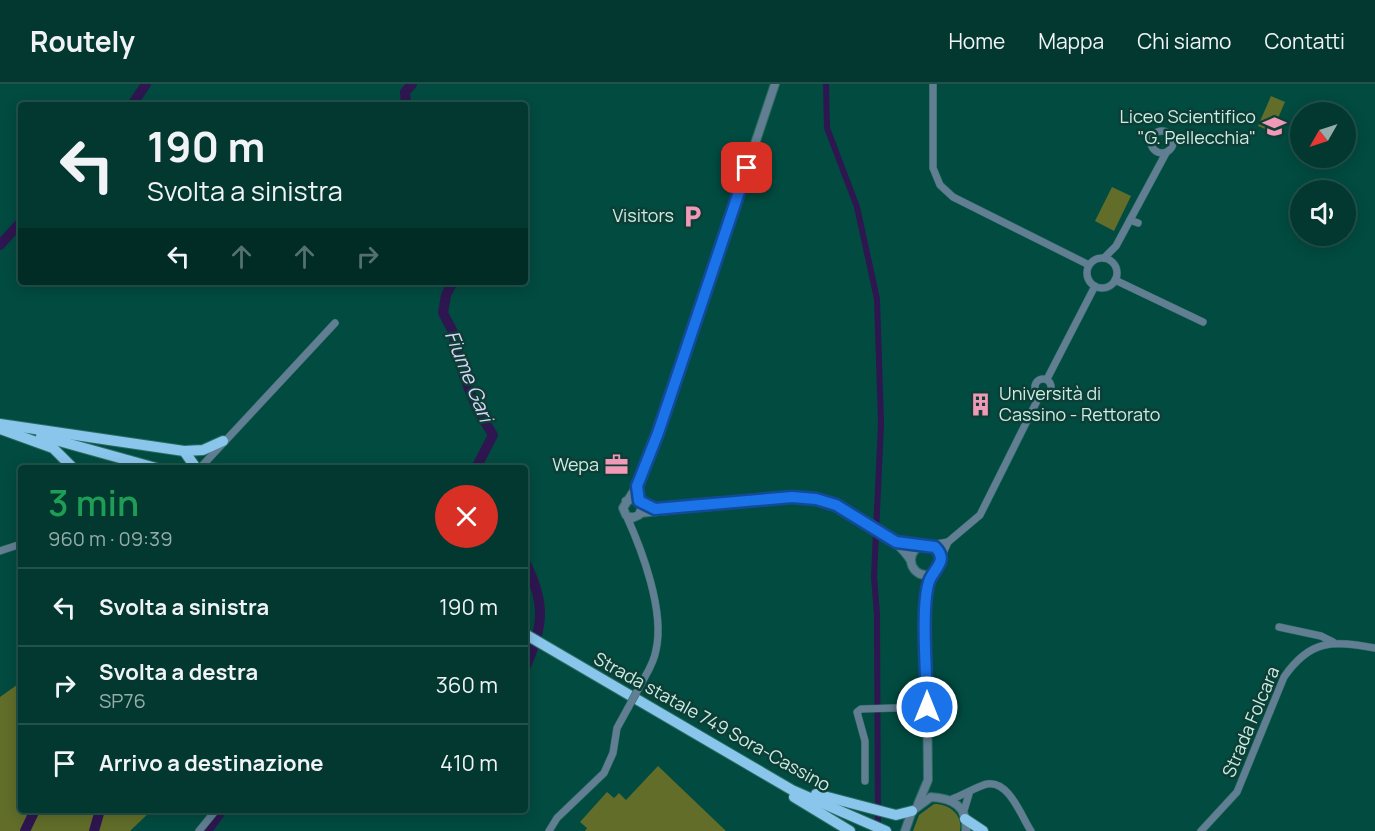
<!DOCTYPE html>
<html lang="it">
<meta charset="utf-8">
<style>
:root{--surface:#023830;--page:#10433c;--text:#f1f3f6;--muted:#96acab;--line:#23524c}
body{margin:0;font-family:Manrope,sans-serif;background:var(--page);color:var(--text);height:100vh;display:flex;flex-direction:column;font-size:22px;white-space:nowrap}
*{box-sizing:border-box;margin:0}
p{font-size:20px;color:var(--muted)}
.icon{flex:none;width:33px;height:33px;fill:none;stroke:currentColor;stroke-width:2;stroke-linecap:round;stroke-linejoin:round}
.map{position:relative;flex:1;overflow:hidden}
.side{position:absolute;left:18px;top:381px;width:510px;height:348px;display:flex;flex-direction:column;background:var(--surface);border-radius:6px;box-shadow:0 3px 15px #0003,0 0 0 2px var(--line)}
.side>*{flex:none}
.top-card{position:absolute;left:18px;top:18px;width:510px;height:183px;border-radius:6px;box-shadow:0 3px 15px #0003,0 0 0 2px var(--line);background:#023830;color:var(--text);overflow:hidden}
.needle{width:39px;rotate:231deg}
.buttons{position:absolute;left:1290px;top:18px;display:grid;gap:12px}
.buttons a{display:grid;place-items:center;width:66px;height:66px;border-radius:50%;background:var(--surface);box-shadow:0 3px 15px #0003,0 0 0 2px var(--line);font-size:30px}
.pin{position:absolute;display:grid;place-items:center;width:51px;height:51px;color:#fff;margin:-26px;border-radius:12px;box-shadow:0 3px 9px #0006}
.me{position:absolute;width:66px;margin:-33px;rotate:0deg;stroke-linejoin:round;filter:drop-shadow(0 0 4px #0008)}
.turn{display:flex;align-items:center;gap:21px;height:126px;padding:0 30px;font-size:27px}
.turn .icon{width:78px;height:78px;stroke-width:2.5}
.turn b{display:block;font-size:42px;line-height:51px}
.lanes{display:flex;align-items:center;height:57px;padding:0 30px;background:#0003;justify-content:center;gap:30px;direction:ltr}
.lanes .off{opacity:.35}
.round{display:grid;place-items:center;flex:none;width:63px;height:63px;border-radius:32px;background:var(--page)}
.summary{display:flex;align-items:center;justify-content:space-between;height:102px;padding:0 30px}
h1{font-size:36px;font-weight:600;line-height:45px;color:#1e9e55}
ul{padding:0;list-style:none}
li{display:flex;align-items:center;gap:18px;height:78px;padding:0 30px;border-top:2px solid var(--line)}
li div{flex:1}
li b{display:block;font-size:22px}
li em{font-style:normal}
header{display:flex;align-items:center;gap:36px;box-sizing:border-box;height:84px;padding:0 30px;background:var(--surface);border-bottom:2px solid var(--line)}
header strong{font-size:28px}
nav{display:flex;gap:33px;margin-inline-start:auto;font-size:21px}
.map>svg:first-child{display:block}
.green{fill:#616d29}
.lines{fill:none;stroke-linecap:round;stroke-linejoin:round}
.canal{stroke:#2e1650;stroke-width:6}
.river{stroke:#2e1650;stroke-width:10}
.minor-casing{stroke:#2a6b61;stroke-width:8}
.tertiary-casing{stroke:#2a6b61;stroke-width:10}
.trunk-casing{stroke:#2a6b61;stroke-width:12}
.minor{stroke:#617e92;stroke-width:7}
.tertiary{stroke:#617e92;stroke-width:8}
.trunk{stroke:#8ac5ec;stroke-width:10}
.minor-bridge-casing{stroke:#2a6b61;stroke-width:8;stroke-linecap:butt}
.minor-bridge{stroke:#617e92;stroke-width:7}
.route-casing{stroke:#114b97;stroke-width:15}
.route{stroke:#1a73e8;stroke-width:10}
.labels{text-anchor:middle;stroke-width:5;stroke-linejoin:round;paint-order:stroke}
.poi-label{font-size:18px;fill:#ccebe3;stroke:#0d3e36;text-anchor:end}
.street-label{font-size:18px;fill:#ccebe3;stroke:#0d3e36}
.water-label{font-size:20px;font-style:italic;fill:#ded3f9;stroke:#0d3e36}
</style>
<header>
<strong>Routely</strong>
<nav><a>Home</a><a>Mappa</a><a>Chi siamo</a><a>Contatti</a></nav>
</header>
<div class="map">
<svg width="1375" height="747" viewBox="0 0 1375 747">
<rect width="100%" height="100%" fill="#024b40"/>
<g class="green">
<polygon points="1271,12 1285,18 1272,48 1258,42"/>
<polygon points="1112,103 1131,112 1114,147 1095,137"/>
<polygon points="21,598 21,726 152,726 130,747 0,747 0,613"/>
<polygon points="658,682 726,747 585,747 587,744 580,738 607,708 614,714 619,709 626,716"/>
<path d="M934,720C949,720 963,730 960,747H913L919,731Z"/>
</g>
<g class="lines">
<polyline class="canal" points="826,0 827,44 857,123 877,215 881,339 874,493 877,530 878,746"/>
<g class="river">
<polyline points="132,21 146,0"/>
<polyline points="406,21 405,8 412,0"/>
<polyline points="0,161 21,138"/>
<polyline points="453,198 446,211 443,229 452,246 464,292 477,325 493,351 476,384"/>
<path d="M525,478C546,519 544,542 525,584"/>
<polyline points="25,747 35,726"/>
<polyline points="94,747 100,726"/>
<polyline points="207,747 222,726"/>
</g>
<defs>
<g id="minor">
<polyline points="933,0 933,84 940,101 953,113 1089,181"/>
<circle cx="1162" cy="58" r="11"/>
<polyline points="1130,136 1138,139"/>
<circle cx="1102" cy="189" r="15"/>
<polyline points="1104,174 1116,162 1166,69"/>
<polyline points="1115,196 1203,238"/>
<circle cx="1043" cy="303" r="8"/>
<polyline points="1047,295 1095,202"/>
<polyline points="200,384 335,239"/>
<path d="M626,431C642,466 665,527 656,566C654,579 647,589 641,600"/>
<polyline points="931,461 948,458 980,431 1040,311"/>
<polyline points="0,467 21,460"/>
<polyline points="941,474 948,458"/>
<polyline points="1279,543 1321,552 1333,558"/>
<polyline points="865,697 865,657 857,628 861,625 927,623"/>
<path d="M952,715C961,712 980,701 987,700C1009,696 1021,732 1031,747"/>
<polyline points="963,730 969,710"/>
<polyline points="199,747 216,726"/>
<polyline points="549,747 557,734 604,689 613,669 617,644 628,624"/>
<path d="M1201,747L1237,708L1284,593C1311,554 1333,557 1375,564"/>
</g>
<g id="tertiary">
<polyline points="626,417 633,415 639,418 642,424 639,431 632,434 626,431 623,424 637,402 658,349 775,0"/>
<path d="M640,429L792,413C800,413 809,413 816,415C845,421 896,452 911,477"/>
<circle cx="926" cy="476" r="15"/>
<polyline points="918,720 928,696 926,507 933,489"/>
<path d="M905,747L912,727L931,713C952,714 968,722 966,747"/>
</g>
<g id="trunk">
<polyline points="0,340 184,367 203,366 223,357"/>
<polyline points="0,345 53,364 73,384"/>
<polyline points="41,352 156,384"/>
<polyline points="184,367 196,384"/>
<polyline points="525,550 792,706 886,747"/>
<polyline points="816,710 896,731 912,727"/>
<polyline points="794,713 850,747"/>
<polyline points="965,735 983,747"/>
</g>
</defs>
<use href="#minor" class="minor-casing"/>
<use href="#tertiary" class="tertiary-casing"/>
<use href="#trunk" class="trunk-casing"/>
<use href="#minor" class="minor"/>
<use href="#tertiary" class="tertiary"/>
<use href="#trunk" class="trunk"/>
<defs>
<polyline id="minor-bridge" points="628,624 641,600"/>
</defs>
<use href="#minor-bridge" class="minor-bridge-casing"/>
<use href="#minor-bridge" class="minor-bridge"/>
</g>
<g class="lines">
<defs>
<path id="route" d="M747,84L658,349L637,402L639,417L655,425L792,413L816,415L836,421L896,458L935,463C948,476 936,483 930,495C920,517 927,594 927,623"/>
</defs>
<use href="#route" class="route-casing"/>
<use href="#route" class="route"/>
</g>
<defs>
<symbol id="school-bare" viewBox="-9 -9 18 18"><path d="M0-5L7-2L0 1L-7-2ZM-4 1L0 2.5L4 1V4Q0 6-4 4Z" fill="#f09ab7" stroke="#0d3e36" stroke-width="2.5" paint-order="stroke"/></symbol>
<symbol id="parking-bare" viewBox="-9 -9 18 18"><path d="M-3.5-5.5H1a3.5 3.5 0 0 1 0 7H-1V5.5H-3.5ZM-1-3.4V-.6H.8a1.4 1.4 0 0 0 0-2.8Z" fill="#f09ab7" stroke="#0d3e36" stroke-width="2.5" paint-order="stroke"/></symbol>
<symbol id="building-bare" viewBox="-9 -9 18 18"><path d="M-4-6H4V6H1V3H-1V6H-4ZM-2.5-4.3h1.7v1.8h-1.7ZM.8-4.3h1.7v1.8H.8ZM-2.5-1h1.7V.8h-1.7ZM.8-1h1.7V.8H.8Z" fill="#f09ab7" stroke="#0d3e36" stroke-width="2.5" paint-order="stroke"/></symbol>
<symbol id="office-bare" viewBox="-9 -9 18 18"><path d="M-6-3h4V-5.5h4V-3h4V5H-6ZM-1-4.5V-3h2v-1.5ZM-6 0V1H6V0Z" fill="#f09ab7" stroke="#0d3e36" stroke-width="2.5" paint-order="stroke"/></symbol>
</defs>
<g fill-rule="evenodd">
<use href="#school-bare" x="1258" y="26" width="33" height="33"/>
<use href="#parking-bare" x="676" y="116" width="33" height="33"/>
<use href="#building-bare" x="964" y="304" width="33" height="33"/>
<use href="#office-bare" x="600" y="364" width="33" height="33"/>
</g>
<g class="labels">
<g class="poi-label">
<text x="1256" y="39">Liceo Scientifico<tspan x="1256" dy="21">"G. Pellecchia"</tspan></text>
<text x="674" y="138">Visitors</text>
<text x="999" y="316" text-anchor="start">Università di<tspan x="999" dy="21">Cassino - Rettorato</tspan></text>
<text x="599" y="387">Wepa</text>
</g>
<g class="street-label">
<text transform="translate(712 638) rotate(29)" y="6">Strada statale 749 Sora-Cassino</text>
<text transform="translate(1251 638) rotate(-67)" y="6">Strada Folcara</text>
</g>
<g class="water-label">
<text transform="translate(469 292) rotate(68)" y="7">Fiume Gari</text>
</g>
</g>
</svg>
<div class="buttons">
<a><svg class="needle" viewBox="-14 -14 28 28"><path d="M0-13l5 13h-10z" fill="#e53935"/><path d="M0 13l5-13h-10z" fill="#96acab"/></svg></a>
<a><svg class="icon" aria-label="sound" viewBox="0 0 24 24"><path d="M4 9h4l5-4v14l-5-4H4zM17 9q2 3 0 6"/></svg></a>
</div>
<div class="pin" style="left:747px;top:84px;background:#d93025"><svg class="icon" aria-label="arrive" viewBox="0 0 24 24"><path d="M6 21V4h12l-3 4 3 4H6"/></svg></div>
<svg class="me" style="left:927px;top:623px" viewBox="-20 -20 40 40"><circle r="17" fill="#1a73e8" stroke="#fff" stroke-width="3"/><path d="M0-11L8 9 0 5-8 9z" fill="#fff"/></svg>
<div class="top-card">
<div class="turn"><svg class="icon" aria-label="left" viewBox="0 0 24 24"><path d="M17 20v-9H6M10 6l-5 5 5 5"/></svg><div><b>190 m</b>Svolta a sinistra</div></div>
<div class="lanes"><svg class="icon" aria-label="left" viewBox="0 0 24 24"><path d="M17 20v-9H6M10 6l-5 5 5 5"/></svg><svg class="icon off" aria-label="ahead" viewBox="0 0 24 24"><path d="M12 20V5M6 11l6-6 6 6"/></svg><svg class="icon off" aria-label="ahead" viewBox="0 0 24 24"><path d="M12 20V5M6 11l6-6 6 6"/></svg><svg class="icon off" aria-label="right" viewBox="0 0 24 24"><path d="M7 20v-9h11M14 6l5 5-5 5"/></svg></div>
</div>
<section class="side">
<div class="summary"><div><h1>3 min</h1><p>960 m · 09:39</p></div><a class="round" style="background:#d93025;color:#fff"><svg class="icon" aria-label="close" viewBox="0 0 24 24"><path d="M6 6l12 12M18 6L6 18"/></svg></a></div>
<ul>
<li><svg class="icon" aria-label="left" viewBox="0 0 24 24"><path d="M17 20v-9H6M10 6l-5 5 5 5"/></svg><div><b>Svolta a sinistra</b></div><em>190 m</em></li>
<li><svg class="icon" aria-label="right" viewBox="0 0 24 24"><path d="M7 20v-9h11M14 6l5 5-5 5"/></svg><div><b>Svolta a destra</b><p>SP76</p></div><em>360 m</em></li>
<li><svg class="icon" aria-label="arrive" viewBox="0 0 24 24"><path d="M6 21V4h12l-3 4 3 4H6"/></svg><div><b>Arrivo a destinazione</b></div><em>410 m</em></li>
</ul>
</section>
</div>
